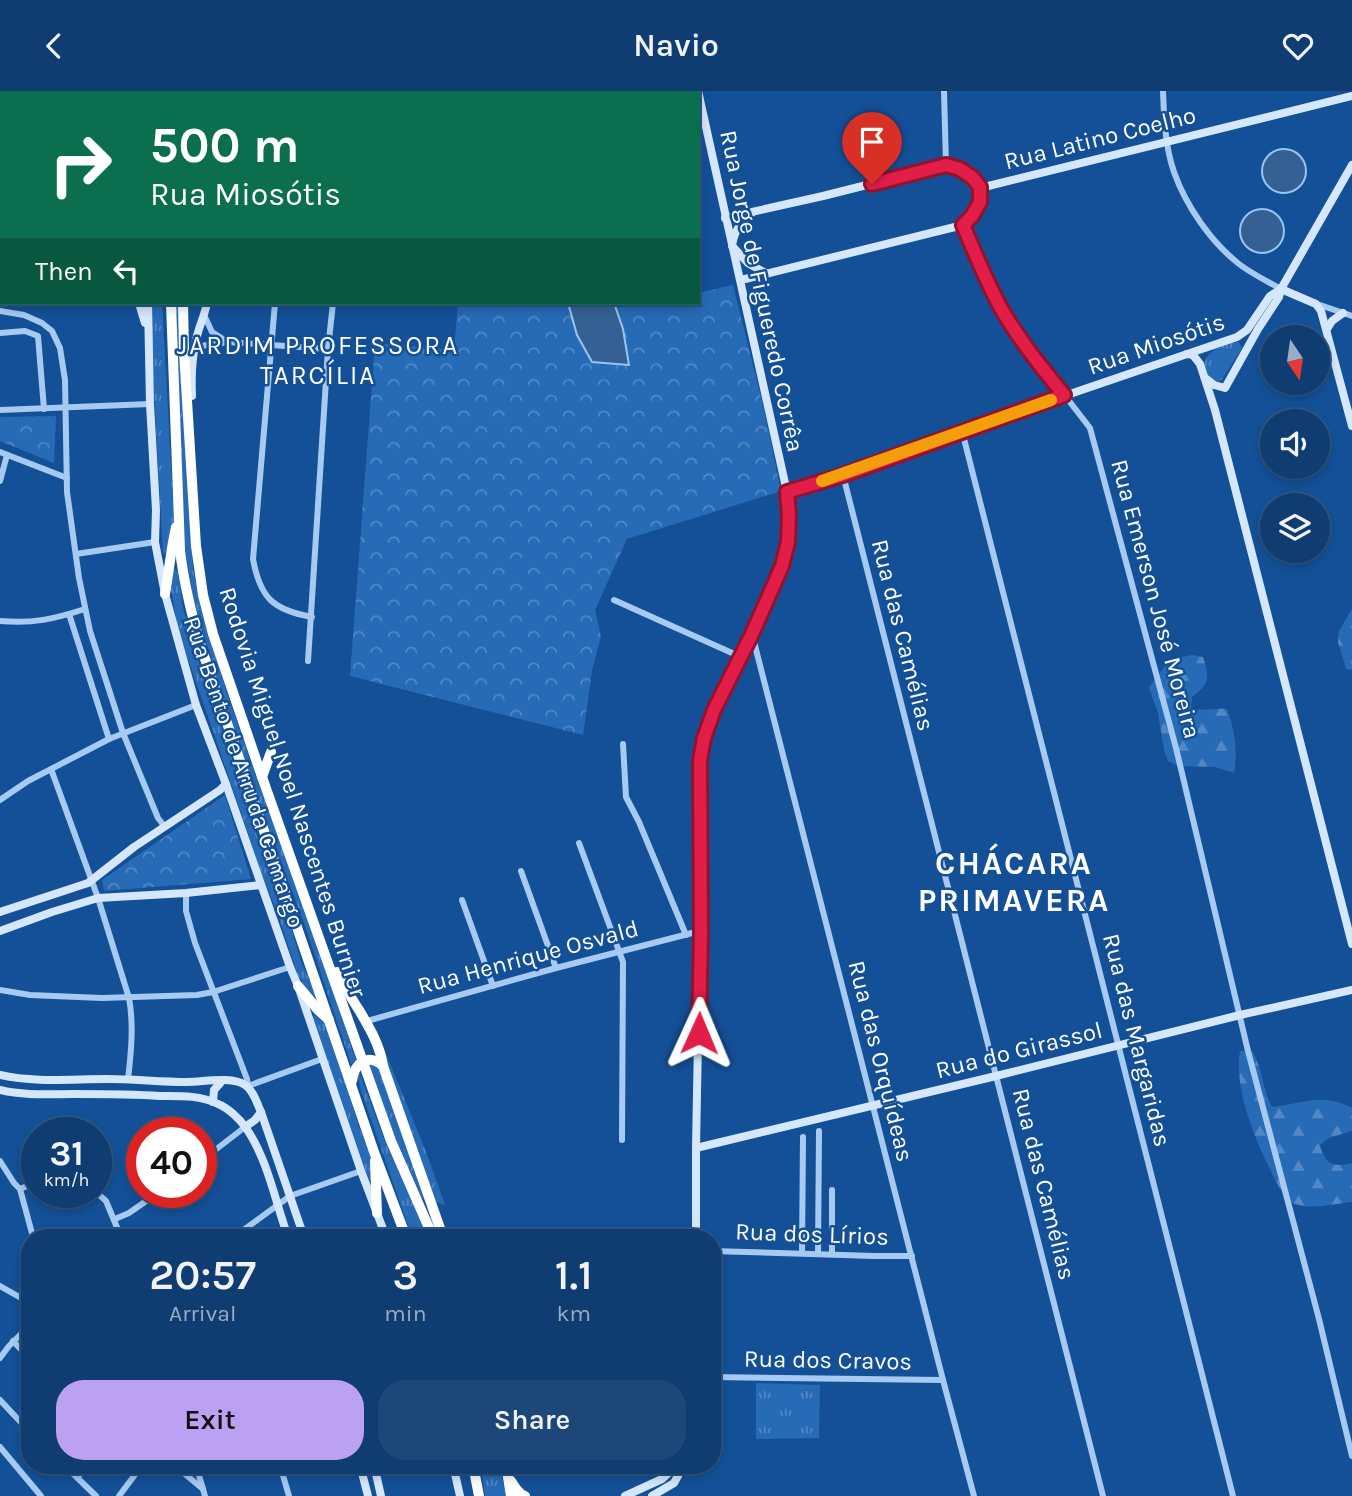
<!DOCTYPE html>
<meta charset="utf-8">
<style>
:root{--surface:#0f3c71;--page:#1d4779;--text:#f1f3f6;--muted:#9badc3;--line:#2f5684;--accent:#bca0f2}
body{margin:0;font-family:Karla,sans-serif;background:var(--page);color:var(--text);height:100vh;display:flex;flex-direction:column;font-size:26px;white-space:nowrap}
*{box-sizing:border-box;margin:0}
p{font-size:23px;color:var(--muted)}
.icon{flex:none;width:38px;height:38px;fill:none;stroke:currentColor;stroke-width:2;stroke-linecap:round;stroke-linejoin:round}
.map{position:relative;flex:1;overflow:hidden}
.panel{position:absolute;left:21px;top:1138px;width:700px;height:245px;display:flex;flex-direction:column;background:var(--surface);border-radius:28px;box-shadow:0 4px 10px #0003,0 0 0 2px var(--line)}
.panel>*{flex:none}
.hud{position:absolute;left:0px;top:0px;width:700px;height:214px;box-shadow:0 4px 10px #0003,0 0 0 2px var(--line);background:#0b6e4f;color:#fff;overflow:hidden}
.needle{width:46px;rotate:167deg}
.tools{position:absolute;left:1260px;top:234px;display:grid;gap:14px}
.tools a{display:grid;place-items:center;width:70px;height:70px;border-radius:50%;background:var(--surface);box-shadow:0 4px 10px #0003,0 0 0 2px var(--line);font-size:35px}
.speed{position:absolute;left:21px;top:1026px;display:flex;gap:14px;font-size:35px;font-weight:700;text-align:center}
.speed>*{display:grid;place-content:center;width:91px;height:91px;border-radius:50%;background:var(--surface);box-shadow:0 4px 10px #0003,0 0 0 2px var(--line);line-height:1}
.speed small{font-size:18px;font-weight:400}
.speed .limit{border:10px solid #d22;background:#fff;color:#111}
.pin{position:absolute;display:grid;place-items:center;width:60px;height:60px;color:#fff;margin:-72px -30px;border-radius:50% 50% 50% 0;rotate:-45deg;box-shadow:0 0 7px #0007}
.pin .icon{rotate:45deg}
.me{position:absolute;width:77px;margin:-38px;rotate:1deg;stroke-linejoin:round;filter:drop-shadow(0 0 5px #0008)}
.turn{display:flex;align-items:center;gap:24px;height:147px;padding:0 35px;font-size:32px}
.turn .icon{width:91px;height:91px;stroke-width:2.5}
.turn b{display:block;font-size:49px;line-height:60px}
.then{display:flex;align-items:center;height:66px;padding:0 35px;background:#0003;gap:14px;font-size:26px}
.eta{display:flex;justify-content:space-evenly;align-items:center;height:119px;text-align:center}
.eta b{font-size:42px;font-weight:600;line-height:49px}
.action{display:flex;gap:14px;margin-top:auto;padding:14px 35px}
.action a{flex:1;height:80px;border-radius:28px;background:var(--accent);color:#111;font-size:28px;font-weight:600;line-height:80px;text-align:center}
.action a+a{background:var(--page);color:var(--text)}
header{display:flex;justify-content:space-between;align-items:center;height:91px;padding:0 35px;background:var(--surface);font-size:32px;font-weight:600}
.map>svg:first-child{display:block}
.grass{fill:url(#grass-tufts)}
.forest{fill:url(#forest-firs)}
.park{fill:url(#park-crowns)}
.water{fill:#356094;stroke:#98c5f5;stroke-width:2}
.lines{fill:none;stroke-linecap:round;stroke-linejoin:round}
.street{stroke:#a6caf2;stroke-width:6}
.secondary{stroke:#d5e7fc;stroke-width:8}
.highway{stroke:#fff;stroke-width:10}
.route-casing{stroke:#92132f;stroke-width:18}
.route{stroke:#e11d48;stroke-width:12}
.slow{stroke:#f59e0b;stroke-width:12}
.labels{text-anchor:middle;stroke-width:5;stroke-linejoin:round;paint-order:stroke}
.street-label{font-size:24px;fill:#fff;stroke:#145097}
.neighbourhood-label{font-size:26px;letter-spacing:2px;fill:#fff;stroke:#145097}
.district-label{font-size:32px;font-weight:bold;letter-spacing:2px;fill:#fff;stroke:#145097}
</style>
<header><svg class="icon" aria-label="back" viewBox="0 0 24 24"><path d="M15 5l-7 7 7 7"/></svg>Navio<svg class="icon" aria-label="heart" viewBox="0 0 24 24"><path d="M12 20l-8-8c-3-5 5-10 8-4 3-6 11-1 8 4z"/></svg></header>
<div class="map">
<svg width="1352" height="1405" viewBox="0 0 1352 1405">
<defs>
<pattern id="grass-tufts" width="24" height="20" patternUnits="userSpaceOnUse" patternTransform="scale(1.75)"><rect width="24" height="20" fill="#276ab6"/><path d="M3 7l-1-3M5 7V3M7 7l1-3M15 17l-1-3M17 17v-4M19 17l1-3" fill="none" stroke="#5288c5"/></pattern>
<pattern id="forest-firs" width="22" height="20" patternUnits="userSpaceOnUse" patternTransform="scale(1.75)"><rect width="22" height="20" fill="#276ab6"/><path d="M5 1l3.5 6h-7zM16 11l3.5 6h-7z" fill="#5288c5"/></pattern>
<pattern id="park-crowns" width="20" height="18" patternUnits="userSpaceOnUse" patternTransform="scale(1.75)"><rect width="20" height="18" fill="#276ab6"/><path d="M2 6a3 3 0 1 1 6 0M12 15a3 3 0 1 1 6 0" fill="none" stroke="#5288c5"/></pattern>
</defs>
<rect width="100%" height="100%" fill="#145097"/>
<g class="grass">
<polygon points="152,212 162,212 174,428 166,461 163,463 152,264"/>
<polygon points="175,212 180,212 188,408 193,478 201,517 227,602 258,692 298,794 356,969 351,973 306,838 267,732 224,609 194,511 184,451"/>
<path d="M1239,251L1242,257L1221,290L1215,291C1189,270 1217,252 1239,251Z"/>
<path d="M174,477L178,481L183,517L194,557L253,729C259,759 274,786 285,815C291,832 294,850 300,867C305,882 314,896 319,912L316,913L298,885L279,827L258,773L248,742L178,539L171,498Z"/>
<polygon points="314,924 325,933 341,977 359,1036 371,1067 374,1100 352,1048 312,926"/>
<polygon points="375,936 425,1058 445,1114 436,1111 373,940"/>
<polygon points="372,973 381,980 426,1107 422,1108 398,1055 370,975"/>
<polygon points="360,983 386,1053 429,1146 412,1146 361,1000 358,985"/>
<polygon points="756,1292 820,1294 819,1347 756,1348"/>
<polygon points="481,1374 499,1374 506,1405 485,1405"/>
</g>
<g class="forest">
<polygon points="1352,518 1352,579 1346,578 1338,551 1339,540"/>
<path d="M1192,564L1203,566C1210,586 1210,593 1192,606L1191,618C1204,620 1215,617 1227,618C1235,641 1238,658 1234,682L1215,676L1178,675L1168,670L1164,659L1158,622L1149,597C1155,586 1163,579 1169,569Z"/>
<path d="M1240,960H1252C1263,977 1262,998 1272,1016C1303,1013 1321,1001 1352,1017V1040L1329,1047L1320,1054C1325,1073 1333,1077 1352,1072V1111C1329,1113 1307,1121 1286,1109C1282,1099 1275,1091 1271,1080C1254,1046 1234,998 1240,960Z"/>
</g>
<g class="park">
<polygon points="733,194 763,314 781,400 627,448 595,519 601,545 592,580 583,644 350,585 375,252 454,259 458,212 698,212 698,202"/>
<polygon points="56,325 54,372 0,350 0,326"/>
<polygon points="225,704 251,788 104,800 102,789"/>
</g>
<g class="water">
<circle cx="1284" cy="80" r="22"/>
<circle cx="1262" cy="140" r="22"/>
<polygon points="568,212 614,212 623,238 629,274 592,271 577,244"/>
</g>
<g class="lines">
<g class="street">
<polyline points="944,0 946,74"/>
<path d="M1163,0C1164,27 1165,55 1174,81C1186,115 1211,151 1239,173C1252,183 1267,190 1281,198"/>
<polyline points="45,2 46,0"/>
<polyline points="325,2 330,0"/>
<polyline points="0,30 2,30"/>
<polyline points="963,134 985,184 1002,218 1022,249 1090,337 1176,657 1248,960 1319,1228 1352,1365"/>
<path d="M275,212L253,468C260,507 273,519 312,526"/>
<polyline points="1317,213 1352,225"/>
<polyline points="0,220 24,224 42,232 52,240 60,257 65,289 67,401 79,487 90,540 123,642 158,727 165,736"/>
<polyline points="205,226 212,241 226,250"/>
<polyline points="0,242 25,240 38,245 44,318"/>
<polyline points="194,261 201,255 228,251 328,258"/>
<polyline points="0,319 150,313"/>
<polyline points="962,340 1233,1405"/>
<polyline points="0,361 67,387"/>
<polyline points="843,384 1103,1405"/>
<polyline points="0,390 7,364"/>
<polyline points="76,463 155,451"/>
<polyline points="614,509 741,566"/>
<polyline points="69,523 109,648"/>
<path d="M0,530C33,533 54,528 85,518"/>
<polyline points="752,543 943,1289 974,1405"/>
<polyline points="308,570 328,258 333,212"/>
<polyline points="623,653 626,706 639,731 686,844"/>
<path d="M51,678L98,807L129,907C134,934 131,962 128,989"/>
<polyline points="0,709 28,690 109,648 196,614"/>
<polyline points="579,752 623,871 622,1049"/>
<polyline points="521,780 556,877"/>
<polyline points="186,802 186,820 195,852 247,988 248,995 322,968"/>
<polyline points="462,809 493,895"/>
<polyline points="0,899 30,904 102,907 197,904 213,901 290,876"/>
<polyline points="367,930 556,877 700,840"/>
<polyline points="0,1070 14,1092 20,1098 33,1146"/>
<polyline points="201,1070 245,1036"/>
<polyline points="20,1098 37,1091"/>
<polyline points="832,1099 832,1163"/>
<polyline points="96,1101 106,1110 121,1146"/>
<polyline points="115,1128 129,1122 159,1101"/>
<polyline points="234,1146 290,1105 361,1080"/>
<polyline points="712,1160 874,1165 912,1165"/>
<polyline points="802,1162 803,1046"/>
<polyline points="818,1163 819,1040"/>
<polyline points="0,1195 30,1212"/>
<polyline points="13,1250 30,1268"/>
<polyline points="0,1267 9,1255 30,1234"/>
<polyline points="712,1286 943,1289"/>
<polyline points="0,1309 30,1341"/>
<polyline points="0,1356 41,1405"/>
<polyline points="64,1374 96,1405"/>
<polyline points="174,1374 203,1398"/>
<polyline points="196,1374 205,1405"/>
<polyline points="280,1374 289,1405"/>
<polyline points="77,1386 90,1374"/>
<polyline points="119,1405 137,1381"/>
</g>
<g class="secondary">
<polyline points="140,0 140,2"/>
<polyline points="208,0 209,2"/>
<polyline points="133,2 133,0"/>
<polyline points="980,97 1352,5"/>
<polyline points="0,112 2,112"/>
<path d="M751,123C740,133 734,140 732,155L748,172L767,183"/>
<path d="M725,127L823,105L946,74C963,78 986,90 980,111C977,120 969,128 963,134L741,189"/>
<polyline points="0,131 2,130"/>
<polyline points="1281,198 1316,213 1321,220 1352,335"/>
<polyline points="139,212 145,232"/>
<polyline points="148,212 150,313 156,419 155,451 165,503 196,614 226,693 290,876 298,895 361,1080 386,1146"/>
<polyline points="1327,238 1332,230 1343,222"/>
<polyline points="1187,263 1193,264 1200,273 1215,319 1352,853"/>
<polyline points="1205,287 1214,294 1225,297 1258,238 1279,206 1281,198 1352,74"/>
<path d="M192,305C191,283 192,260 199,238C202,229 205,222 207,212"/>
<polyline points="787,401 843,384 1064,305 1237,246 1247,239 1270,205 1281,198"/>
<polyline points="0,821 88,792 134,756 220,699 226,693"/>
<polyline points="0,840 52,821 98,807 186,802 261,794"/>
<path d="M0,984C34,992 72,988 107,988C134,988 160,991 187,991C204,991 231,985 245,994C253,999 257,1012 261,1021L304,1146"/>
<path d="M0,999C24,1005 50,1003 74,1003C103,1003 131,1003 160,1005C179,1005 200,1004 218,1013C228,1017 239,1027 246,1037C268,1069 275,1110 288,1146"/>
<polyline points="213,1011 214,999 222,990"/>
<polyline points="245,1036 255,1029 261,1021"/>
<polyline points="696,1057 996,985 1240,924 1352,899"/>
<polyline points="696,1146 696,1057 700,840 700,669 704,647 714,619 752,543 782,475 788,451 789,424 787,401 698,0"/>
<polyline points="360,1374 368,1405"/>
<polyline points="374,1374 381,1405"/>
<polyline points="453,1374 460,1405"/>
<polyline points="625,1405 662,1388 677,1374"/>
<polyline points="652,1405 674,1392 684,1374"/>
</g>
<g class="highway">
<polyline points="163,0 164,2"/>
<polyline points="176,0 176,2"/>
<path d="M171,212L180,459C184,493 192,526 202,559L374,1061L406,1146"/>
<polyline points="183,212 184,261 196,455 203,504 213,543 262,686 391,1050 433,1146"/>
<path d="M165,503C169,480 171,458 176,436"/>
<polyline points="262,686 271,661"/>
<path d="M337,881C344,894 351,907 359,919C369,936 380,954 383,975L443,1146"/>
<polyline points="298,895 318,919 329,929"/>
<path d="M352,990C354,973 367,961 383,975"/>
<polyline points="375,1070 377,1122"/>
<polyline points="473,1374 479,1405"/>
<polyline points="506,1374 511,1405"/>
<path d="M511,1390C515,1396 518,1403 525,1405"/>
</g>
</g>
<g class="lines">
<defs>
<path id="route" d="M699,942L701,841L700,669L704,647L714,619L752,543L782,475L788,451L789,424L787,401L843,384L1064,304C1042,277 1020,250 1002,219C987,192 975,163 963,134L972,125L980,111V96L973,87L960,78L946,74L872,93"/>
</defs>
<use href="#route" class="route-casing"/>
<use href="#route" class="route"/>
<polyline class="slow" points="822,390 1051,309"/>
</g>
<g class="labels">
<g class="street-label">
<text transform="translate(1100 47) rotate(-14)" y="8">Rua Latino Coelho</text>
<text transform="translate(762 200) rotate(78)" y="8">Rua Jorge de Figueredo Corrêa</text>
<text transform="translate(1156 253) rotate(-19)" y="8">Rua Miosótis</text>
<text transform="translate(1156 508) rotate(75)" y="8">Rua Emerson José Moreira</text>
<text transform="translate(903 544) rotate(76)" y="8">Rua das Camélias</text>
<text transform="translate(244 681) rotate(71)" y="8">Rua Bento de Arruda Camargo</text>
<text transform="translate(293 701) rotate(72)" y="8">Rodovia Miguel Noel Nascentes Burnier</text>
<text transform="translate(528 866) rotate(-15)" y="8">Rua Henrique Osvald</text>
<text transform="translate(1137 949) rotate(76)" y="8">Rua das Margaridas</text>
<text transform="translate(1019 959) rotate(-14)" y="8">Rua do Girassol</text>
<text transform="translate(881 970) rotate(76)" y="8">Rua das Orquídeas</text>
<text transform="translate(1044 1093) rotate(76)" y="8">Rua das Camélias</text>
<text transform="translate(812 1143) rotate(2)" y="8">Rua dos Lírios</text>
<text transform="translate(828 1269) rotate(1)" y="8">Rua dos Cravos</text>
</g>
<g class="neighbourhood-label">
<text x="318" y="263">JARDIM PROFESSORA<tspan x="318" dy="30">TARCÍLIA</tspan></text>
</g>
<g class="district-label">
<text x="1014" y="783">CHÁCARA<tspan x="1014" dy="37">PRIMAVERA</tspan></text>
</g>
</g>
</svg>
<div class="tools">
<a><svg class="needle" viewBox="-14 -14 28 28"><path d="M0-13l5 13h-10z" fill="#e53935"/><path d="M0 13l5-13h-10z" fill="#9badc3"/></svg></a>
<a><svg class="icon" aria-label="sound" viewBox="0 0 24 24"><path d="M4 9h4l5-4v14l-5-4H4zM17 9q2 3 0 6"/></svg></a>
<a><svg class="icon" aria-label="layers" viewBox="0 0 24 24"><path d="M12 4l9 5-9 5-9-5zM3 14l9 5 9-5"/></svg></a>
</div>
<div class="speed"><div>31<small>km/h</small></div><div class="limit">40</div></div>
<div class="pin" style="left:872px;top:93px;background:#d93025"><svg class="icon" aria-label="arrive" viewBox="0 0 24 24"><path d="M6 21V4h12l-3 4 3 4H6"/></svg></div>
<svg class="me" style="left:699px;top:942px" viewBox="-20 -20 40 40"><path d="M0-17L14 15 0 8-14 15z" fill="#e11d48" stroke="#fff" stroke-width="4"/></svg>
<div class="hud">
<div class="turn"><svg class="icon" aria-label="right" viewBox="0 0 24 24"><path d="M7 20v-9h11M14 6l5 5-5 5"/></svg><div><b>500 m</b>Rua Miosótis</div></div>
<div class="then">Then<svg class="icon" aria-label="left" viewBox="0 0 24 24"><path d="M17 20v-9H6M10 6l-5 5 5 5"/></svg></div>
</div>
<section class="panel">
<div class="eta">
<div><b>20:57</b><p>Arrival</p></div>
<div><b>3</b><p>min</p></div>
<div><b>1.1</b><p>km</p></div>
</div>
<div class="action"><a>Exit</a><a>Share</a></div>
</section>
</div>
